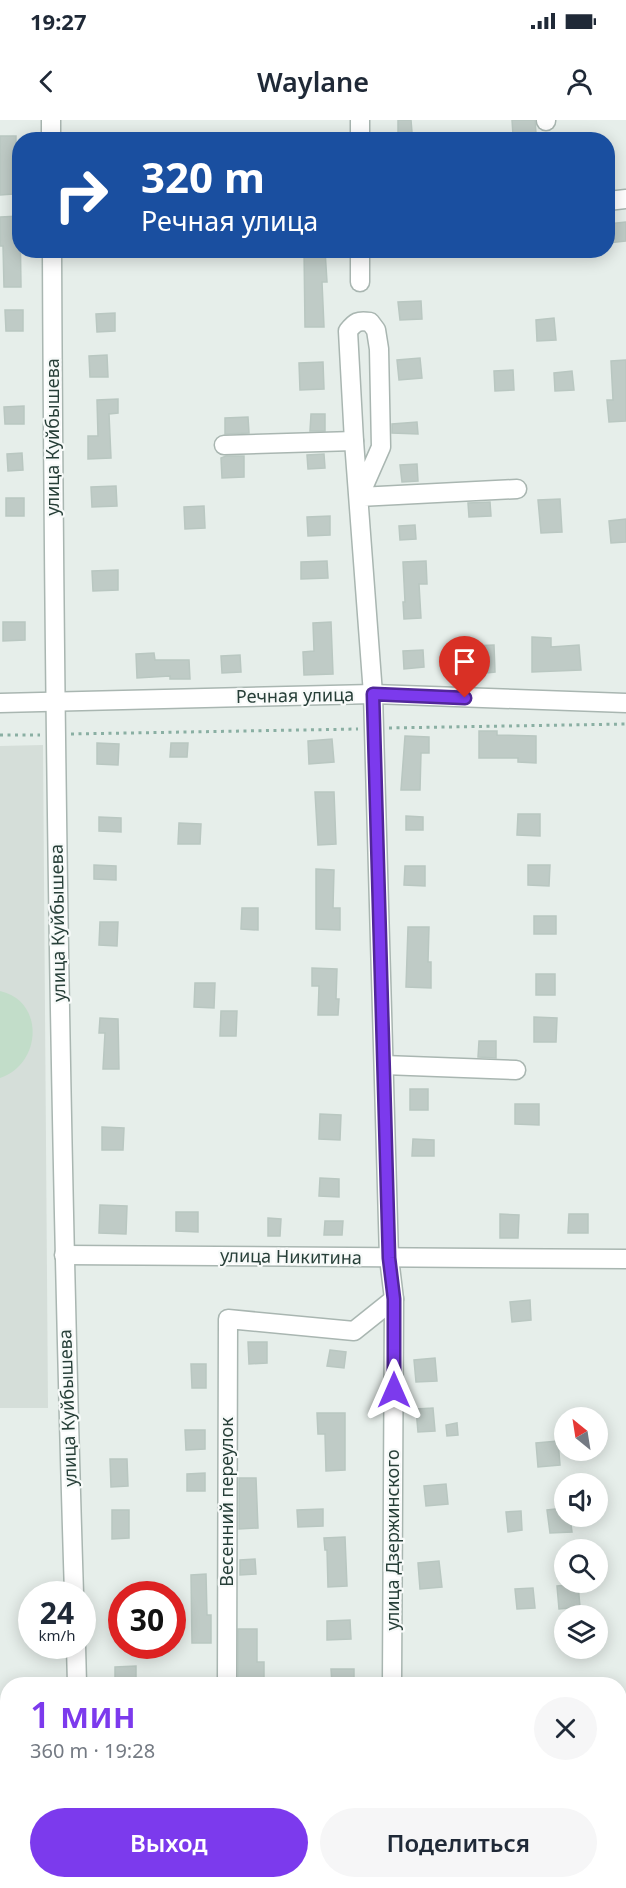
<!DOCTYPE html>
<html lang="ru">
<meta charset="utf-8">
<style>
:root{--surface:#fff;--page:#f6f6f7;--text:#1f2937;--muted:#747a83;--accent:#7c3aed}
body{margin:0;font-family:"Noto Sans",sans-serif;background:var(--page);color:var(--text);height:100vh;display:flex;flex-direction:column;font-size:22px;white-space:nowrap}
*{box-sizing:border-box;margin:0}
p{font-size:20px;color:var(--muted)}
.icon{flex:none;width:33px;height:33px;fill:none;stroke:currentColor;stroke-width:2;stroke-linecap:round;stroke-linejoin:round}
.map{position:relative;flex:1;overflow:hidden}
.drawer{position:absolute;left:0px;top:1557px;width:627px;height:212px;display:flex;flex-direction:column;background:var(--surface);border-radius:24px 24px 0 0;box-shadow:0 3px 15px #0003}
.drawer>*{flex:none}
.hud{position:absolute;left:12px;top:12px;width:603px;height:126px;border-radius:24px;box-shadow:0 3px 15px #0003;background:#1a4fa0;color:#fff;overflow:hidden}
.needle{width:39px;rotate:330deg}
.fabs{position:absolute;left:554px;top:1287px;display:grid;gap:12px}
.fabs a{display:grid;place-items:center;width:54px;height:54px;border-radius:50%;background:var(--surface);box-shadow:0 3px 15px #0003;font-size:30px}
.speed{position:absolute;left:18px;top:1461px;display:flex;gap:12px;font-size:30px;font-weight:700;text-align:center}
.speed>*{display:grid;place-content:center;width:78px;height:78px;border-radius:50%;background:var(--surface);box-shadow:0 3px 15px #0003;line-height:1}
.speed small{font-size:15px;font-weight:400}
.speed .limit{border:9px solid #d22;background:#fff;color:#111}
.pin{position:absolute;display:grid;place-items:center;width:51px;height:51px;color:#fff;margin:-62px -26px;border-radius:50% 50% 50% 0;rotate:-45deg;box-shadow:0 0 6px #0007}
.pin .icon{rotate:45deg}
.me{position:absolute;width:66px;margin:-33px;rotate:0deg;stroke-linejoin:round;filter:drop-shadow(0 0 4px #0008)}
.turn{display:flex;align-items:center;gap:21px;height:126px;padding:0 30px;font-size:27px}
.turn .icon{width:78px;height:78px;stroke-width:2.5}
.turn b{display:block;font-size:42px;line-height:51px}
.round{display:grid;place-items:center;flex:none;width:63px;height:63px;border-radius:32px;background:var(--page)}
.summary{display:flex;align-items:center;justify-content:space-between;height:102px;padding:0 30px}
h1{font-size:36px;font-weight:600;line-height:45px;color:var(--accent)}
.cta{display:flex;gap:12px;margin-top:auto;padding:12px 30px}
.cta a{flex:1;height:69px;border-radius:36px;background:var(--accent);color:#fff;font-size:24px;font-weight:600;line-height:69px;text-align:center}
.cta a+a{background:var(--page);color:var(--text)}
.status{display:flex;justify-content:space-between;align-items:center;height:42px;padding:0 30px;background:var(--surface);direction:ltr}
.status svg{height:16px;fill:currentColor}
header{display:flex;justify-content:space-between;align-items:center;height:78px;padding:0 30px;background:var(--surface);font-size:27px;font-weight:600}
.map>svg:first-child{display:block}
.built{fill:#d5ded9}
.green{fill:#c2ddc9}
.building{fill:#bfcbc6;stroke:#b9c7c1;stroke-width:1.5}
.lines{fill:none;stroke-linecap:round;stroke-linejoin:round}
.minor-casing{stroke:#a9b6b1;stroke-width:21}
.path{stroke:#8aafa3;stroke-width:3;stroke-dasharray:3 4.5;stroke-linecap:butt}
.minor{stroke:#fff;stroke-width:18}
.route-casing{stroke:#51269a;stroke-width:15}
.route{stroke:#7c3aed;stroke-width:10}
.labels{text-anchor:middle;stroke-width:4.5;stroke-linejoin:round;paint-order:stroke}
.street-label{font-size:18px;fill:#273f38;stroke:#f7faf9}
</style>
<div class="status"><b>19:27</b><svg viewBox="0 0 49 12"><path d="M0 12V9h3v3zM5 12V6h3v6zM10 12V3h3v9zM15 12V0h3v12zM26 1h20v11H26zM47 4h2v5h-2z"/></svg></div>
<header><svg class="icon" aria-label="back" viewBox="0 0 24 24"><path d="M15 5l-7 7 7 7"/></svg>Waylane<svg class="icon" aria-label="person" viewBox="0 0 24 24"><circle cx="12" cy="8" r="4"/><path d="M4 21q1-7 8-7t8 7"/></svg></header>
<div class="map">
<svg width="626" height="1768" viewBox="0 0 626 1768">
<rect width="100%" height="100%" fill="#e6eeea"/>
<polygon class="built" points="43,625 48,1288 0,1288 0,626"/>
<path class="green" d="M0,871C45,881 42,944 0,958Z"/>
<g class="building">
<polygon points="398,0 411,0 412,12 398,13"/>
<polygon points="512,0 535,0 536,13 513,15"/>
<polygon points="0,16 16,16 16,39 12,39 13,74 0,75"/>
<polygon points="20,96 21,167 4,167 3,126 0,126 0,97"/>
<polygon points="626,102 626,121 608,123 608,104"/>
<polygon points="304,130 325,130 327,162 322,162 324,207 305,207"/>
<polygon points="421,181 422,199 400,200 398,182"/>
<polygon points="5,190 23,190 23,211 6,211"/>
<polygon points="115,193 115,211 97,212 96,194"/>
<polygon points="554,198 556,220 537,221 536,200"/>
<polygon points="107,235 108,257 90,257 89,236"/>
<polygon points="420,238 422,258 399,260 397,240"/>
<polygon points="626,240 626,301 609,302 607,280 613,280 611,241"/>
<polygon points="323,242 324,269 300,270 299,243"/>
<polygon points="513,250 514,270 495,271 494,251"/>
<polygon points="572,251 574,270 555,271 554,253"/>
<polygon points="118,279 118,293 109,294 111,338 88,339 88,316 98,316 97,280"/>
<polygon points="24,286 24,304 5,304 4,287"/>
<polygon points="311,294 325,294 325,311 310,311"/>
<polygon points="248,297 249,313 225,314 225,298"/>
<polygon points="417,302 418,314 392,313 392,304"/>
<polygon points="22,333 23,350 8,351 7,334"/>
<polygon points="324,334 325,348 308,349 307,335"/>
<polygon points="226,336 244,336 244,357 222,358 221,338"/>
<polygon points="417,344 418,361 402,362 400,345"/>
<polygon points="116,366 117,386 92,387 91,367"/>
<rect x="6" y="378" width="18" height="18"/>
<polygon points="560,379 562,412 541,413 538,380"/>
<polygon points="490,382 491,396 469,397 468,383"/>
<polygon points="204,386 205,408 185,409 184,387"/>
<polygon points="330,396 330,415 308,416 307,397"/>
<polygon points="626,399 626,422 611,423 609,401"/>
<polygon points="415,405 416,419 400,420 399,406"/>
<polygon points="327,441 328,458 301,459 301,442"/>
<polygon points="426,441 427,464 419,464 421,498 404,499 403,482 405,482 403,442"/>
<polygon points="118,450 118,470 93,471 92,451"/>
<polygon points="3,502 25,502 25,520 3,521"/>
<polygon points="331,502 333,554 304,555 303,532 314,531 313,503"/>
<polygon points="532,517 551,518 551,527 579,525 581,550 532,552"/>
<polygon points="494,525 495,552 476,554 476,550 448,552 446,527"/>
<polygon points="423,530 424,547 404,549 403,531"/>
<polygon points="154,533 155,540 189,540 190,559 170,559 170,556 137,558 136,534"/>
<polygon points="240,535 241,552 222,553 221,536"/>
<polygon points="479,611 497,611 497,615 536,616 536,643 518,642 518,638 479,638"/>
<polygon points="405,616 429,617 429,633 421,633 420,670 401,670"/>
<polygon points="332,619 334,642 309,644 308,621"/>
<polygon points="97,623 119,624 118,645 97,644"/>
<polygon points="171,623 188,623 187,637 170,637"/>
<polygon points="315,672 334,672 336,724 318,725"/>
<polygon points="518,694 540,694 540,716 517,715"/>
<polygon points="406,696 423,697 423,710 406,710"/>
<polygon points="99,697 121,698 121,712 99,711"/>
<polygon points="179,703 201,704 200,724 178,724"/>
<polygon points="94,745 116,746 116,760 94,759"/>
<polygon points="528,745 550,745 549,766 528,765"/>
<polygon points="405,746 425,746 425,766 404,765"/>
<polygon points="316,749 334,750 333,788 340,788 340,810 316,809"/>
<polygon points="242,788 258,788 258,810 241,809"/>
<rect x="534" y="796" width="22" height="18"/>
<polygon points="100,802 118,802 117,826 99,825"/>
<polygon points="408,807 429,807 428,842 431,842 431,868 406,867"/>
<polygon points="312,848 337,849 336,879 339,879 338,895 318,895 319,866 312,866"/>
<rect x="536" y="854" width="19" height="21"/>
<polygon points="195,863 215,863 214,888 194,887"/>
<polygon points="221,891 237,891 236,916 220,916"/>
<polygon points="534,897 557,898 556,922 534,922"/>
<polygon points="100,898 118,899 119,949 103,949 105,913 99,913"/>
<polygon points="479,921 496,921 496,938 478,937"/>
<rect x="410" y="969" width="18" height="21"/>
<polygon points="515,984 539,984 539,1005 515,1004"/>
<polygon points="320,994 341,995 340,1020 319,1019"/>
<polygon points="102,1007 124,1008 123,1030 102,1030"/>
<polygon points="413,1019 434,1020 434,1036 412,1036"/>
<polygon points="320,1058 339,1059 339,1077 319,1076"/>
<polygon points="100,1085 127,1086 126,1114 99,1113"/>
<polygon points="176,1092 198,1092 198,1112 176,1111"/>
<polygon points="500,1094 519,1095 518,1118 500,1118"/>
<polygon points="569,1094 588,1094 588,1113 568,1113"/>
<polygon points="268,1098 281,1099 280,1116 268,1116"/>
<polygon points="325,1101 343,1101 342,1115 324,1115"/>
<polygon points="530,1180 531,1200 512,1202 510,1182"/>
<polygon points="248,1222 267,1222 267,1243 249,1244"/>
<polygon points="330,1230 346,1232 344,1248 327,1246"/>
<polygon points="435,1238 437,1261 416,1262 414,1240"/>
<polygon points="191,1244 206,1244 206,1268 192,1268"/>
<polygon points="433,1288 435,1311 418,1312 416,1289"/>
<polygon points="317,1293 345,1293 345,1350 326,1351 325,1314 318,1314"/>
<polygon points="457,1303 458,1315 447,1316 446,1305"/>
<polygon points="185,1310 205,1310 205,1329 186,1330"/>
<polygon points="558,1321 560,1345 538,1347 536,1323"/>
<polygon points="110,1339 127,1339 128,1366 111,1367"/>
<polygon points="205,1353 205,1371 187,1371 187,1354"/>
<polygon points="239,1358 256,1358 258,1408 239,1409"/>
<polygon points="446,1364 448,1384 426,1386 424,1366"/>
<polygon points="564,1388 564,1396 570,1396 572,1412 550,1413 547,1390"/>
<polygon points="323,1389 323,1406 298,1407 297,1390"/>
<polygon points="112,1390 129,1390 129,1418 112,1419"/>
<polygon points="521,1391 522,1410 508,1412 506,1392"/>
<polygon points="345,1417 347,1466 328,1467 327,1430 325,1430 324,1418"/>
<polygon points="255,1439 256,1454 240,1455 240,1440"/>
<polygon points="439,1441 442,1467 420,1469 418,1443"/>
<polygon points="206,1454 207,1495 211,1495 211,1523 192,1523 191,1455"/>
<polygon points="578,1464 580,1487 559,1489 557,1466"/>
<polygon points="533,1468 535,1488 517,1489 515,1469"/>
<polygon points="350,1500 351,1519 327,1520 327,1501"/>
<polygon points="238,1509 257,1509 257,1542 264,1542 264,1564 238,1564"/>
<polygon points="136,1546 136,1564 115,1564 115,1547"/>
<polygon points="331,1549 354,1549 354,1564 332,1564"/>
</g>
<g class="lines">
<defs>
<g id="minor">
<polyline points="51,0 51,20"/>
<polyline points="360,0 360,20"/>
<polyline points="546,0 546,1"/>
<polyline points="608,81 626,79"/>
<path d="M52,130C54,579 60,1027 74,1474"/>
<polyline points="360,130 360,162"/>
<polyline points="224,325 354,321"/>
<polyline points="0,583 373,574 626,583"/>
<polyline points="384,945 516,950"/>
<polyline points="64,1135 626,1139"/>
<polyline points="76,1526 77,1564"/>
<polyline points="227,1564 228,1199 354,1211 394,1179"/>
<path d="M392,1564L394,1179L389,1138L373,574L354,321L348,211C355,202 358,200 370,202L376,210L379,229L381,327L359,377L517,369"/>
<polyline points="620,1711 626,1711"/>
<polyline points="0,1715 8,1715"/>
<polyline points="83,1761 84,1768"/>
<polyline points="230,1761 230,1768"/>
<polyline points="394,1761 395,1768"/>
</g>
</defs>
<use href="#minor" class="minor-casing"/>
<g class="path">
<polyline points="389,608 626,604"/>
<polyline points="71,614 358,609"/>
<polyline points="0,615 40,615"/>
</g>
<use href="#minor" class="minor"/>
</g>
<g class="lines">
<defs>
<polyline id="route" points="394,1270 394,1179 389,1138 373,574 465,578"/>
</defs>
<use href="#route" class="route-casing"/>
<use href="#route" class="route"/>
</g>
<g class="labels">
<g class="street-label">
<text transform="translate(53 317) rotate(-90)" y="6">улица Куйбышева</text>
<text transform="translate(295 576) rotate(-1)" y="6">Речная улица</text>
<text transform="translate(58 803) rotate(-91)" y="6">улица Куйбышева</text>
<text transform="translate(291 1137) rotate(1)" y="6">улица Никитина</text>
<text transform="translate(68 1288) rotate(-92)" y="6">улица Куйбышева</text>
<text transform="translate(227 1382) rotate(-90)" y="6">Весенний переулок</text>
<text transform="translate(393 1420) rotate(-90)" y="6">улица Дзержинского</text>
</g>
</g>
</svg>
<div class="fabs">
<a><svg class="needle" viewBox="-14 -14 28 28"><path d="M0-13l5 13h-10z" fill="#e53935"/><path d="M0 13l5-13h-10z" fill="#747a83"/></svg></a>
<a><svg class="icon" aria-label="sound" viewBox="0 0 24 24"><path d="M4 9h4l5-4v14l-5-4H4zM17 9q2 3 0 6"/></svg></a>
<a><svg class="icon" aria-label="search" viewBox="0 0 24 24"><circle cx="10" cy="10" r="6"/><path d="M15 15l6 6"/></svg></a>
<a><svg class="icon" aria-label="layers" viewBox="0 0 24 24"><path d="M12 4l9 5-9 5-9-5zM3 14l9 5 9-5"/></svg></a>
</div>
<div class="speed"><div>24<small>km/h</small></div><div class="limit">30</div></div>
<div class="pin" style="left:465px;top:578px;background:#d93025"><svg class="icon" aria-label="arrive" viewBox="0 0 24 24"><path d="M6 21V4h12l-3 4 3 4H6"/></svg></div>
<svg class="me" style="left:394px;top:1270px" viewBox="-20 -20 40 40"><path d="M0-17L14 15 0 8-14 15z" fill="#7c3aed" stroke="#fff" stroke-width="4"/></svg>
<div class="hud">
<div class="turn"><svg class="icon" aria-label="right" viewBox="0 0 24 24"><path d="M7 20v-9h11M14 6l5 5-5 5"/></svg><div><b>320 m</b>Речная улица</div></div>
</div>
<section class="drawer">
<div class="summary"><div><h1>1 мин</h1><p>360 m · 19:28</p></div><a class="round"><svg class="icon" aria-label="close" viewBox="0 0 24 24"><path d="M6 6l12 12M18 6L6 18"/></svg></a></div>
<div class="cta"><a>Выход</a><a>Поделиться</a></div>
</section>
</div>
